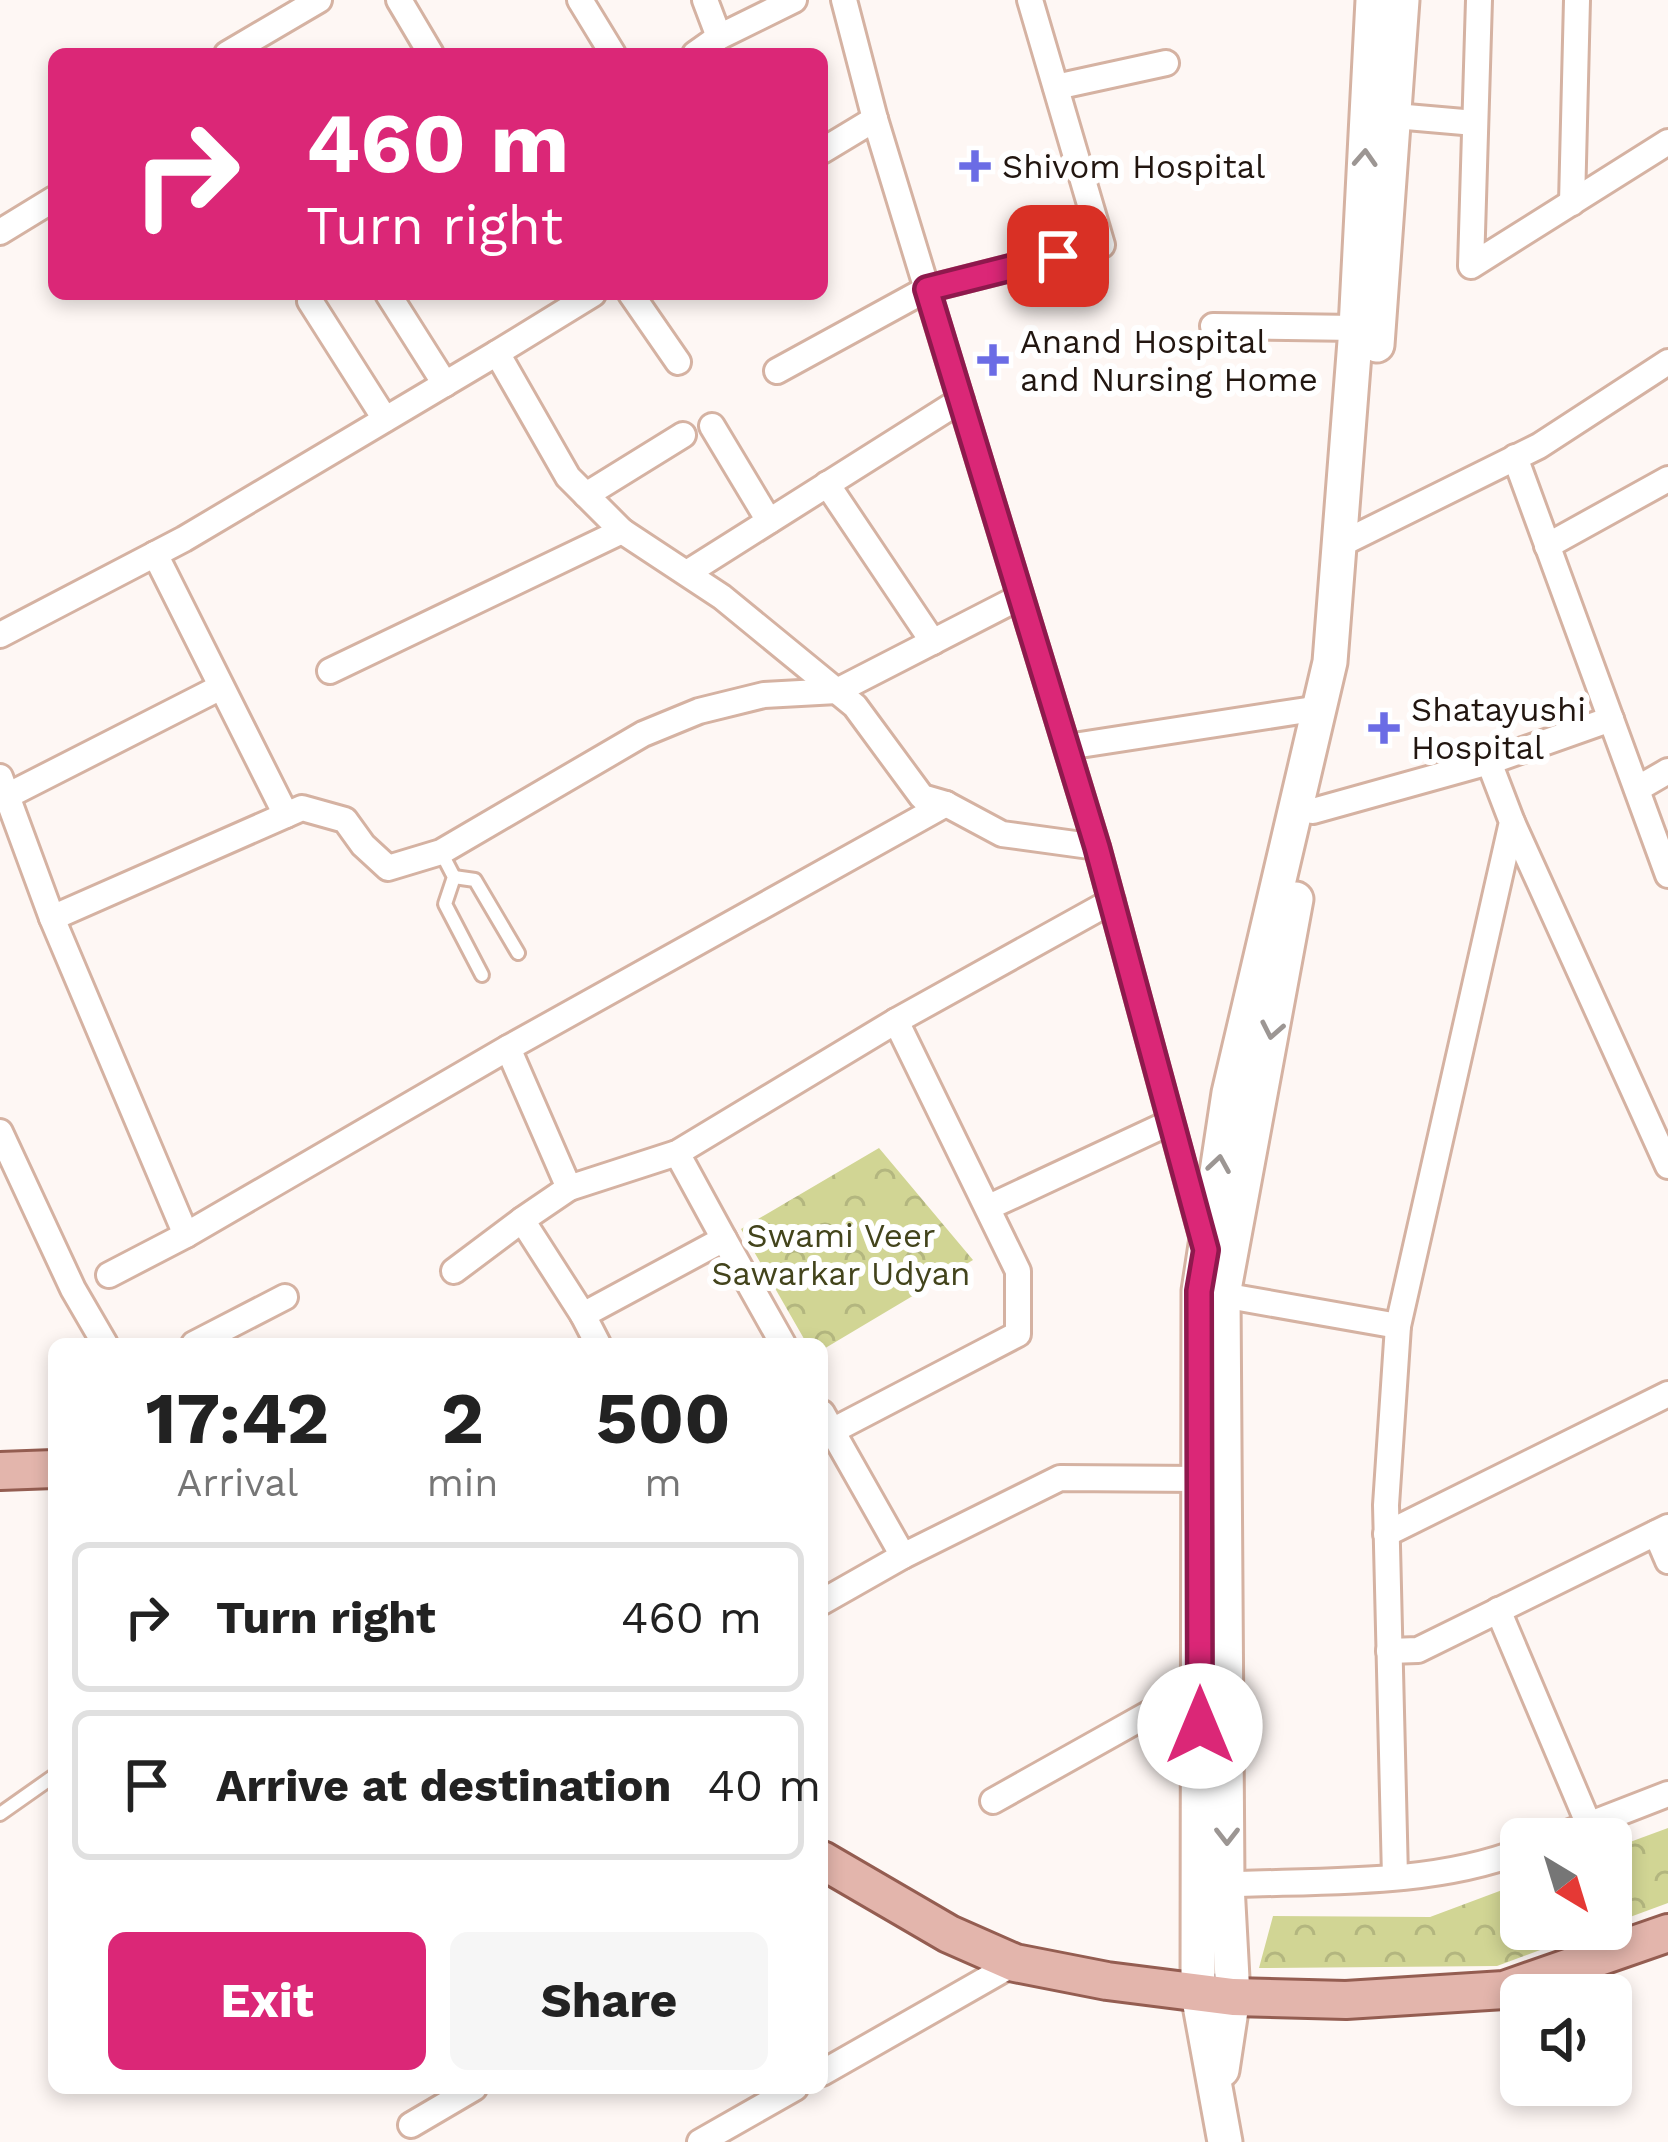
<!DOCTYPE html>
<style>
:root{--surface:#fff;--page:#f6f6f6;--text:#222;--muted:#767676;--line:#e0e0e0;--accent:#db2777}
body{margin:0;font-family:"Work Sans",sans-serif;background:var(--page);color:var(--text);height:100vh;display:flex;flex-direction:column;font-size:45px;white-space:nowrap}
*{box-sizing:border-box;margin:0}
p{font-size:39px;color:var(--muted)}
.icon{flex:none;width:66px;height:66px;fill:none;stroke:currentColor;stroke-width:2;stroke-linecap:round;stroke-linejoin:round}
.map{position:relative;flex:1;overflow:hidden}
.side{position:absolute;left:48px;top:1338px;width:780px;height:756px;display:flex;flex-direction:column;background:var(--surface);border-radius:18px;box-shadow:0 6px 18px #0003}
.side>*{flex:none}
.hud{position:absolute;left:48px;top:48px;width:780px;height:252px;border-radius:18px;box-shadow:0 6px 18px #0003;background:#db2777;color:#fff;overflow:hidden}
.needle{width:78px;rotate:142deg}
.tools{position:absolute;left:1500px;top:1818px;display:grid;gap:24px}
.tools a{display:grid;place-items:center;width:132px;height:132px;border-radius:18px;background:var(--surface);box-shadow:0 6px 18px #0003;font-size:60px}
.pin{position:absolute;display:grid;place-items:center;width:102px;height:102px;color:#fff;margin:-51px;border-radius:24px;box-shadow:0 6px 18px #0006}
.me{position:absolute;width:132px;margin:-66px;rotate:0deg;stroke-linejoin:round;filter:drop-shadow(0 0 9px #0008)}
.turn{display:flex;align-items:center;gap:42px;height:252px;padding:0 60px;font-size:54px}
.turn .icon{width:156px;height:156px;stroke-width:2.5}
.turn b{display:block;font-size:84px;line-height:102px}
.eta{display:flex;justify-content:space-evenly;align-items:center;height:204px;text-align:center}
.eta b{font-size:72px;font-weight:700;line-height:84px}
.action{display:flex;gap:24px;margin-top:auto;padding:24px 60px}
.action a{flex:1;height:138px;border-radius:18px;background:var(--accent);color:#fff;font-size:48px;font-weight:700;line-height:138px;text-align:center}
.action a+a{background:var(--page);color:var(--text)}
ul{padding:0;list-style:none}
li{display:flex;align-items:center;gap:36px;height:150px;margin:0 24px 18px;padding:0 36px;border:6px solid var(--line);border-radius:18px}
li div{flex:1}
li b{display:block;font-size:45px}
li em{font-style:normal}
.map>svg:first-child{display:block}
.forest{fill:url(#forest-crowns)}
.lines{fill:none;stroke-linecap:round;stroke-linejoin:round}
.lane-casing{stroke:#d5b2a2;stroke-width:18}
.street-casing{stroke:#d5b2a2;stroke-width:30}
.secondary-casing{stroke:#d5b2a2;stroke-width:39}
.primary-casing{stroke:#945d51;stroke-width:42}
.lane{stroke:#fff;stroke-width:12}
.street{stroke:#fff;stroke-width:24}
.secondary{stroke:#fff;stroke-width:33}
.primary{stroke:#e3b5ac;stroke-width:36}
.oneway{stroke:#9c9693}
.route-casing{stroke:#8e194d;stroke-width:30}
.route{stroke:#db2777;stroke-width:21}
.poi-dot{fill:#6b6ce5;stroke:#fff;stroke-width:4.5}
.labels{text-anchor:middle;stroke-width:12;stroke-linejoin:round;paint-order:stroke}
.poi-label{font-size:33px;fill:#221610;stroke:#fff;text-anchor:start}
.park-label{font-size:33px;fill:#43441c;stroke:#fff}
</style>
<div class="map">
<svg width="1668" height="2142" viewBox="0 0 1668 2142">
<defs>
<pattern id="forest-crowns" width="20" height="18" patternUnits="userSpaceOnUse" patternTransform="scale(3)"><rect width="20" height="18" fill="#d1d594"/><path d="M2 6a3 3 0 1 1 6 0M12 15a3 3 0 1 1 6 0" fill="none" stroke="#b3b67f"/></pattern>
</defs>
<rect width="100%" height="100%" fill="#fef7f4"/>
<g class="forest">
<polygon points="879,1148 973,1260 822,1350 822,1344 807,1344 741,1229"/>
<polygon points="1668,1828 1668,1903 1611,1924 1611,1849"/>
<polygon points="1521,1883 1521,1929 1597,1929 1497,1966 1259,1968 1273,1916 1430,1917"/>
</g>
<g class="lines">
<defs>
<g id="lane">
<polyline points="441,852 454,877 445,904 482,975"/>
<polyline points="454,877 475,880 518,953"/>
<polyline points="0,1814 54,1776"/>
</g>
<g id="street">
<polyline points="399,0 431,54"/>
<polyline points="580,0 613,54"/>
<polyline points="705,0 719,37 794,0"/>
<polyline points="844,0 875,119 1097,847 1202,1236"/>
<polyline points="1479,0 1471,266 1668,142"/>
<polyline points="227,54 319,0"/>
<polyline points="695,54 719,37"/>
<polyline points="1056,87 1166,63"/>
<polyline points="1395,116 1475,123"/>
<polyline points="822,151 875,119"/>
<polyline points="1572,203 1577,0"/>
<polyline points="0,232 54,199"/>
<polyline points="388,294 445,384"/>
<polyline points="593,294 497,353 568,477 622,531 722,597 855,706 922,797 946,804 1002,834 1097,847"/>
<polyline points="631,294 678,362"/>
<polyline points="310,301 385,419"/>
<polyline points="1213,326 1356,328"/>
<polyline points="777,371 927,289 1102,245 1030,0"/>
<polyline points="712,426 769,521"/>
<polyline points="1515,457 1668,875"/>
<polyline points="827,484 933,642"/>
<polyline points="586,495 683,435"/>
<polyline points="1339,545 1539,446 1668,362"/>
<polyline points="1547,546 1668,479"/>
<polyline points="155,554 286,815"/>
<polyline points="687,573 961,400"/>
<polyline points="0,635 184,539 497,353"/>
<polyline points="330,671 622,531"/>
<polyline points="1067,747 1320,708"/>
<polyline points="1489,762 1611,719"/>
<polyline points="0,777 52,918 186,1235"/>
<polyline points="1637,789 1668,771"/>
<polyline points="7,796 221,687"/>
<polyline points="1313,811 1489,762 1512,822 1398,1326 1386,1505 1395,1877"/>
<polyline points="1512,822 1668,1166"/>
<polyline points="52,918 302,808 345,820 363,845 388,868 441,852 643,734 699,711 764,695 837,691 1020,597"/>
<polyline points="508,1048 569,1188 677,1153 896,1021 1112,901"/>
<polyline points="0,1132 73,1289 105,1344"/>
<polyline points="677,1153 724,1239"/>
<polyline points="569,1188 522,1220 583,1315 724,1239 783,1344"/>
<polyline points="989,1207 1171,1122"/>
<polyline points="454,1271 522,1220"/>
<polyline points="109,1275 186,1235 508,1048 946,804"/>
<polyline points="1211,1293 1398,1326"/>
<polyline points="583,1315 598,1344"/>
<polyline points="194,1344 285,1297"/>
<polyline points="822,1413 903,1556 1060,1478 1200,1479"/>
<polyline points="832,1431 1018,1334 1018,1271 896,1021"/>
<polyline points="1656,1533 1668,1561"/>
<polyline points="1386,1534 1668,1394"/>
<polyline points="822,1602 903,1556"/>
<polyline points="1498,1610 1589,1825"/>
<polyline points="1389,1651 1418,1650 1668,1527"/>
<polyline points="993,1801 1200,1685"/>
<polyline points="1552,1839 1668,1794"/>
<path d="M1215,1885C1315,1880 1428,1887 1521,1851"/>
<polyline points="822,2073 1015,1963"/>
<polyline points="411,2125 474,2088"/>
<polyline points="700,2142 795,2088"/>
</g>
<g id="secondary">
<polyline points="1377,345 1402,0"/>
<polyline points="1222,2070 1233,1997 1227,1885 1223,1295 1296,899"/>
<polyline points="1225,2142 1198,1994 1199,1291 1229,1093 1330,662 1356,328 1373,0"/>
</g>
<g id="primary">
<polyline points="0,1471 54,1469"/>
<polyline points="822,1860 949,1934 1015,1963 1107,1981 1233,1997 1346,2000 1504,1990 1668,1933"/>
</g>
</defs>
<use href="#lane" class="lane-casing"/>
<use href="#street" class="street-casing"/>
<use href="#secondary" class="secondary-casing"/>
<use href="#primary" class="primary-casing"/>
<use href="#lane" class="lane"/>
<use href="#street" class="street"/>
<use href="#secondary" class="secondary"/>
<use href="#primary" class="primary"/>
</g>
<defs><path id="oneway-chevron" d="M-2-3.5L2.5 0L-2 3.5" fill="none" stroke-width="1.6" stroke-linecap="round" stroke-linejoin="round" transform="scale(3)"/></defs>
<g class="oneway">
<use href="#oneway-chevron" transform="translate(1365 158) rotate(-87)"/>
<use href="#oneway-chevron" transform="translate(1272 1030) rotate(101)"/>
<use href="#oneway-chevron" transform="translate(1219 1164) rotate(-81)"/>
<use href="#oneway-chevron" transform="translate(1227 1836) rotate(90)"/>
</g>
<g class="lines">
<defs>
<polyline id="route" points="1058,256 927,289 1097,847 1206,1250 1199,1291 1200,1726"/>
</defs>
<use href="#route" class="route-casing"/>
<use href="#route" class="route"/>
</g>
<g class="poi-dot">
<path d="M969 148h12v12h12v12h-12v12h-12v-12h-12v-12h12z"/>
<path d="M987 342h12v12h12v12h-12v12h-12v-12h-12v-12h12z"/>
<path d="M1378 710h12v12h12v12h-12v12h-12v-12h-12v-12h12z"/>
</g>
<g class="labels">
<g class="poi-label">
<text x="1002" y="178">Shivom Hospital</text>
<text x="1020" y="353">Anand Hospital<tspan x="1020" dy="38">and Nursing Home</tspan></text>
<text x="1411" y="721">Shatayushi<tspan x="1411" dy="38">Hospital</tspan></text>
</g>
<g class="park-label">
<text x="841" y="1247">Swami Veer<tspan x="841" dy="38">Sawarkar Udyan</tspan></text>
</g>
</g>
</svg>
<div class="tools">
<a><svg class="needle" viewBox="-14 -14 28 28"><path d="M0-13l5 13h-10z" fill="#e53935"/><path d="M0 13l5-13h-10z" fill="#767676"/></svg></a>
<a><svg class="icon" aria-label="sound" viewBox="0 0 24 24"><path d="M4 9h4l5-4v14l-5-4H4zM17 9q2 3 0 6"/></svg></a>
</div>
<div class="pin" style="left:1058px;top:256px;background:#d93025"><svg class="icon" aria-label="arrive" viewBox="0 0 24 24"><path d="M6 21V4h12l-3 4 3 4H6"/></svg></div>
<svg class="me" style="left:1200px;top:1726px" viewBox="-20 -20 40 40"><circle r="19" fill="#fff"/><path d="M0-13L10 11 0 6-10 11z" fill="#db2777"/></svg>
<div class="hud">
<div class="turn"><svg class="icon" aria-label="right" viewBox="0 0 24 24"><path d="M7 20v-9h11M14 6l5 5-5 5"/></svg><div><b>460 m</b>Turn right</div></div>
</div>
<section class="side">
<div class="eta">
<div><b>17:42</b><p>Arrival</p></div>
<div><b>2</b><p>min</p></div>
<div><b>500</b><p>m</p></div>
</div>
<ul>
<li><svg class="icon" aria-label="right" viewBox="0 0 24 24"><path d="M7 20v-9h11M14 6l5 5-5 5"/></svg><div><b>Turn right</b></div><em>460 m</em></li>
<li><svg class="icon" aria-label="arrive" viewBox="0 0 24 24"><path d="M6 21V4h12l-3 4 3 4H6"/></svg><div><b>Arrive at destination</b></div><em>40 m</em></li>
</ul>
<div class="action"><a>Exit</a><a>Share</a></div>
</section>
</div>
